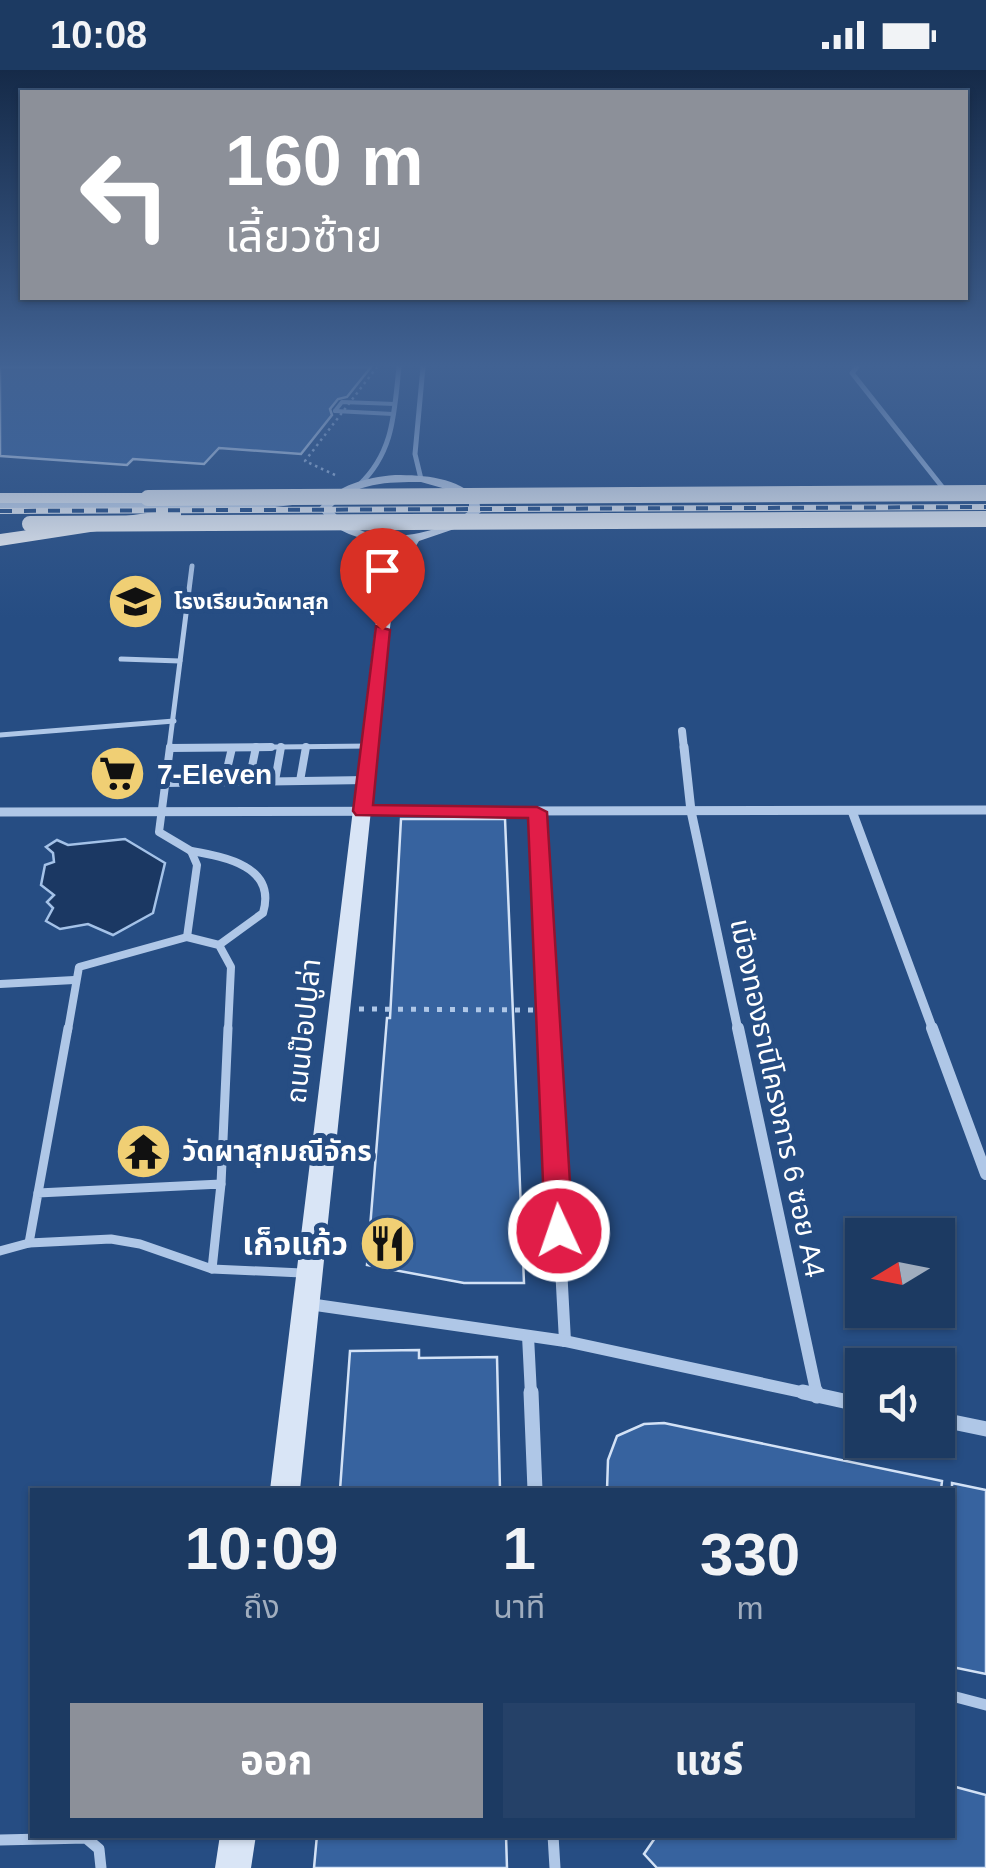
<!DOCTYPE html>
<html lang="th">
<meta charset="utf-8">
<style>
:root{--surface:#1c3a62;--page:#254168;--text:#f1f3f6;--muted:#a0adbe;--line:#3a5477;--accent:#8c9099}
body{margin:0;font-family:Arial,"Noto Sans Thai",sans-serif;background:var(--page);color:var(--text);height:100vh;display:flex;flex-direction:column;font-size:38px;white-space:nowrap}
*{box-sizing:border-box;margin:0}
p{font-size:32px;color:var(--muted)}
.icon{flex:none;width:55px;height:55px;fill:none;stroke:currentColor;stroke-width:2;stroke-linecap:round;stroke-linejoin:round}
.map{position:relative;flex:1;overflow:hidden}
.panel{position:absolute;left:30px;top:1418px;width:925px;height:350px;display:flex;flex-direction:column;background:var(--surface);border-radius:0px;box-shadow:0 2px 8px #0004,0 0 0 2px var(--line)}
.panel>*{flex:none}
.hud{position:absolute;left:20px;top:20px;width:948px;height:210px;border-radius:0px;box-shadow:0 2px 8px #0004,0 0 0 2px var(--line);background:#8c9099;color:#fff;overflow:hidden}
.needle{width:65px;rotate:260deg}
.fabs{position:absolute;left:845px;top:1148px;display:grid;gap:20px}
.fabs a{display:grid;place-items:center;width:110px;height:110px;border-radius:0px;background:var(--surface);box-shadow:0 2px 8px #0004,0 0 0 2px var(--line);font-size:50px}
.pin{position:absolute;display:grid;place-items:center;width:85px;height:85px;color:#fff;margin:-102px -42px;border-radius:50% 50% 50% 0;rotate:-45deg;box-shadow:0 0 10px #0007}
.pin .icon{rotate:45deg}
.me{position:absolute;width:110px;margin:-55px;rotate:357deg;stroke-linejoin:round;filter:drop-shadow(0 0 8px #0008)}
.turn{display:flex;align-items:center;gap:35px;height:210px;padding:0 40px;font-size:45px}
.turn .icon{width:130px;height:130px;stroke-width:2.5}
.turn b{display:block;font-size:70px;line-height:85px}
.eta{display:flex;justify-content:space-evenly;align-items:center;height:170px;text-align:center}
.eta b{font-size:60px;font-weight:700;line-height:70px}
.cta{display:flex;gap:20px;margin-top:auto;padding:20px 40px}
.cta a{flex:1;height:115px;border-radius:0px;background:var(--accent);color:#fff;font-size:40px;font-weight:700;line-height:115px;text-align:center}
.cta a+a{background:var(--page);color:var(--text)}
.status{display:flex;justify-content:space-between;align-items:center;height:70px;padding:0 50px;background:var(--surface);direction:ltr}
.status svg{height:28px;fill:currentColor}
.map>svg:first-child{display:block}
.water{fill:#1b3863;stroke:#a4c2e8;stroke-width:2.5}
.building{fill:#37639f;stroke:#d3e2f6;stroke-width:2.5}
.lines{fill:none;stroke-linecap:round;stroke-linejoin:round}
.path{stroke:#afc7e7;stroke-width:5;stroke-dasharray:5 8;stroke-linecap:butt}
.lane-far4{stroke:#afc7e7;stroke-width:4}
.lane-far3{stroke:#afc7e7;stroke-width:5}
.lane-far2{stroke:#afc7e7;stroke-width:8}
.lane-far1{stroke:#afc7e7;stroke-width:9}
.lane{stroke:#afc7e7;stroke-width:11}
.street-far4{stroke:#afc7e7;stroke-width:5}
.street-far3{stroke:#afc7e7;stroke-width:8}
.street-far2{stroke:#afc7e7;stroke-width:9}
.street-far1{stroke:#afc7e7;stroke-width:12}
.street{stroke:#afc7e7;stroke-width:15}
.secondary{fill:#d9e5f6;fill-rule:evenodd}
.highway{fill:#fff;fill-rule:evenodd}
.rail-casing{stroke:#fff;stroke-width:6}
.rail{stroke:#264d83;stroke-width:4;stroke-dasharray:12;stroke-linecap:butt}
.path-bridge{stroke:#afc7e7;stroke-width:2.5;stroke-dasharray:2.5 4;stroke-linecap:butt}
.highway-bridge{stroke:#fff;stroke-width:16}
.route{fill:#e11d48;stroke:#92132f;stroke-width:2.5}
.labels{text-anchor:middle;stroke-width:10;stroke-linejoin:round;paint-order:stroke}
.far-poi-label{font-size:22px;font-weight:bold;fill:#fff;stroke:#264d83;text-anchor:start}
.poi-label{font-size:28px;font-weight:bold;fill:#fff;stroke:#264d83;text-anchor:start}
.street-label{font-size:28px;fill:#fff;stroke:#264d83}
.near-poi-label{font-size:32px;font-weight:bold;fill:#fff;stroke:#264d83;text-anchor:end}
</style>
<div class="status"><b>10:08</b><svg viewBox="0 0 49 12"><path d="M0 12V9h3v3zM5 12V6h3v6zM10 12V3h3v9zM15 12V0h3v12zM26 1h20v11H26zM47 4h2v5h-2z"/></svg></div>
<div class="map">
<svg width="986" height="1798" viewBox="0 0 986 1798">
<rect width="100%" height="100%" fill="#264d83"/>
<polygon class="water" points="125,769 165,793 153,843 113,865 88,854 60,859 46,851 53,838 47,832 54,825 41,815 45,795 54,792 53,783 46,777 57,770 68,775"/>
<g class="building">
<polygon points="0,297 371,297 347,327 338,329 330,339 332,345 301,384 219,378 204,394 133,389 127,395 0,386"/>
<polygon points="401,749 505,749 524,1213 464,1213 367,1195 387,948 390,948"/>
<polygon points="419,1280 419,1288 497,1287 500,1420 340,1420 350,1281"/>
<polygon points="664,1353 942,1411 941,1420 607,1420 608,1390 617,1366 644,1354"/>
<polygon points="952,1413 986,1420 986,1604 952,1597"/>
<polygon points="952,1716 986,1725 986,1798 657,1798 644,1784 657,1765 952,1765"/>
<polygon points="317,1765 506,1765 507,1798 314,1798"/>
</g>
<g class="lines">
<polyline class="path" points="359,939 533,940"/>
<g class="lane-far4">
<polyline points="335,341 342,332 395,334"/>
<polyline points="335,341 393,344"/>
</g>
<g class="lane-far3">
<polyline points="121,589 180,591"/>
<polyline points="0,665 174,651"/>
<polyline points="170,678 370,676"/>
<polyline points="169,679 192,496"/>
</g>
<g class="lane-far2">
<polyline points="170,677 159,762 191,781 197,795 187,867"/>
<polyline points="170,678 271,677"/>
<polyline points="249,711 256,677"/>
<polyline points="275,711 281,677"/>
<polyline points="300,711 306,677"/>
<polyline points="224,712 232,678"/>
<polyline points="165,713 367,710"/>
<path d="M191,781C225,787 277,796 263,843L219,875"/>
<polyline points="0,914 74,910"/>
<polyline points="68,960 79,897 187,867 219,875 231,897 228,960"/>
</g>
<g class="lane-far1">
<polyline points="221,1114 228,958"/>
<polyline points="38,1123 68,958"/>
<polyline points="29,1173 38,1123 221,1114 212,1199"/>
<polyline points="0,1181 29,1173 111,1169 140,1174 212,1199 302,1203"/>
</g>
<g class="lane">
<polyline points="952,1626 986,1635"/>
<polyline points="553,1765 555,1798"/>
<polyline points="0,1770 86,1768 99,1779 101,1798"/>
</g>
<g class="street-far4">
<polyline points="857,297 852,303 947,423"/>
<polyline points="421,409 415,384 423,297"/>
<path d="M359,415C394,382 394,343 399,297"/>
</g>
<polyline class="street-far3" points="682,661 684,679"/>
<g class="street-far2">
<polyline points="684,677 691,741 738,960"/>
<polyline points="852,741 933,960"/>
<polyline points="0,742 986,740"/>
<polyline points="537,743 549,960"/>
</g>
<g class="street-far1">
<polyline points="548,958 565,1271"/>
<polyline points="738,958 817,1325"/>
<polyline points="932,958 986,1104"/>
<polyline points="309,1234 565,1271 815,1325"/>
<polyline points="528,1266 531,1325"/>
</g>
<g class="street">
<polyline points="531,1322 535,1420"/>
<polyline points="803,1322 862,1335"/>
<polyline points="816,1322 817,1326"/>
<polyline points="938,1349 986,1359"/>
</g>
<g class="secondary">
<path d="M395,405C424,405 458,407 479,430L481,442L466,455L419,471L395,510L300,1420H270L381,510L368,470C345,464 332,458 319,438C339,414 364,408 395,405ZM421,412L453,421L469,434V441C433,469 361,480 331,438C355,412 388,412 421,412ZM381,472H405L390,497Z"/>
<polygon points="288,428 292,429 292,435 249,440 0,439 0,431 249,432"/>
<polygon points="220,1765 256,1765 251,1798 215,1798"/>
</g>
<g class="highway">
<polygon points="0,423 148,423 157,428 148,433 0,433"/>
<polygon points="175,439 181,440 181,448 0,476 0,464"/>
</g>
<defs>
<polyline id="rail" points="0,441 986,437"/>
</defs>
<use href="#rail" class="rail-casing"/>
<use href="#rail" class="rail"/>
<polyline class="path-bridge" points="335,405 305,391 377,297"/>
<g class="highway-bridge">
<polyline points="148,428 986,423"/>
<polyline points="30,454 986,449"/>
</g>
</g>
<linearGradient id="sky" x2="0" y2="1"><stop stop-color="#152a48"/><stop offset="0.54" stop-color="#416293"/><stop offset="1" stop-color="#416293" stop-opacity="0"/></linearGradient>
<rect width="986" height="548" fill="url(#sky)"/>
<polygon class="route" points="376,556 390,560 373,735 537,737 547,742 573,1161 569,1169 559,1172 549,1169 545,1161 528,748 356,745 353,741"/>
<defs>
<symbol id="school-disc" viewBox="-11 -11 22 22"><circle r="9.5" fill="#f0cf74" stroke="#264d83"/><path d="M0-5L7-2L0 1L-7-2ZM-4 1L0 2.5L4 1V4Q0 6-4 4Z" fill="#111"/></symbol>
<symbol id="supermarket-disc" viewBox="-11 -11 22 22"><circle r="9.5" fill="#f0cf74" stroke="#264d83"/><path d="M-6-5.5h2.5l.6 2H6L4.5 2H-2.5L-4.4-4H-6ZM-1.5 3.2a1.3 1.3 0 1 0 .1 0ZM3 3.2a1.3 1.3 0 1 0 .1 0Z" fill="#111"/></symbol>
<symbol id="temple-disc" viewBox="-11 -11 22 22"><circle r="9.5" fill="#f0cf74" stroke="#264d83"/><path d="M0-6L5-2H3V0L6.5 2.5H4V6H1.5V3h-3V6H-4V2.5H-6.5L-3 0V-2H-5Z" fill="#111"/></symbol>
<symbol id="restaurant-disc" viewBox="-11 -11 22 22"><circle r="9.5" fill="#f0cf74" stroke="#264d83"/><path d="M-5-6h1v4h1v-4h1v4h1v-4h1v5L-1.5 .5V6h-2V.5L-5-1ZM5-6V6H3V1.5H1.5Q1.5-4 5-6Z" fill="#111"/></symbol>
</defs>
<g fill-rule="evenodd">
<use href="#school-disc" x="104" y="500" width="63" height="63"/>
<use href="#supermarket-disc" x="86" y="672" width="63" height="63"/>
<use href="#temple-disc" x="112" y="1050" width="63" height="63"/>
<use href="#restaurant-disc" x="356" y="1142" width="63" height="63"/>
</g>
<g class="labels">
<g class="far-poi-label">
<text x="174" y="539">โรงเรียนวัดผาสุก</text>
</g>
<g class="poi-label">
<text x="157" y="714">7-Eleven</text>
<text x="182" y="1091">วัดผาสุกมณีจักร</text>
</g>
<g class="street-label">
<text transform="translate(303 961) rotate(-84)" y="10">ถนนป๊อปปูล่า</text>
<text transform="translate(778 1028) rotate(78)" y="10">เมืองทองธานีโครงการ 6 ซอย A4</text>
</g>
<g class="near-poi-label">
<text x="348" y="1185">เก็จแก้ว</text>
</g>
</g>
</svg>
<div class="fabs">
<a><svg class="needle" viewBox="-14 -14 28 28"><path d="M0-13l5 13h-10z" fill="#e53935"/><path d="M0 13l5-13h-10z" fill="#a0adbe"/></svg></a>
<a><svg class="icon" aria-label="sound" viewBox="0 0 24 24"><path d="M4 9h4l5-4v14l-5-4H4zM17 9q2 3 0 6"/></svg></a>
</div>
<div class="pin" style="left:382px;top:560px;background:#d93025"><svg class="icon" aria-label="arrive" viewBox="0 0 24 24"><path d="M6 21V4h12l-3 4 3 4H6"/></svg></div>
<svg class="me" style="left:559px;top:1161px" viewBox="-20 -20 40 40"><circle r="17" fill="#e11d48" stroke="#fff" stroke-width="3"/><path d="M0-11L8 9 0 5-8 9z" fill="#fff"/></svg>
<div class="hud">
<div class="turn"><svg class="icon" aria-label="left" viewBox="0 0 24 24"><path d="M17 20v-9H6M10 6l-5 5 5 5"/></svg><div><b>160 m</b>เลี้ยวซ้าย</div></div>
</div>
<section class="panel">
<div class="eta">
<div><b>10:09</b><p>ถึง</p></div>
<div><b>1</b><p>นาที</p></div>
<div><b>330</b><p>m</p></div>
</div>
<div class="cta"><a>ออก</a><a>แชร์</a></div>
</section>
</div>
